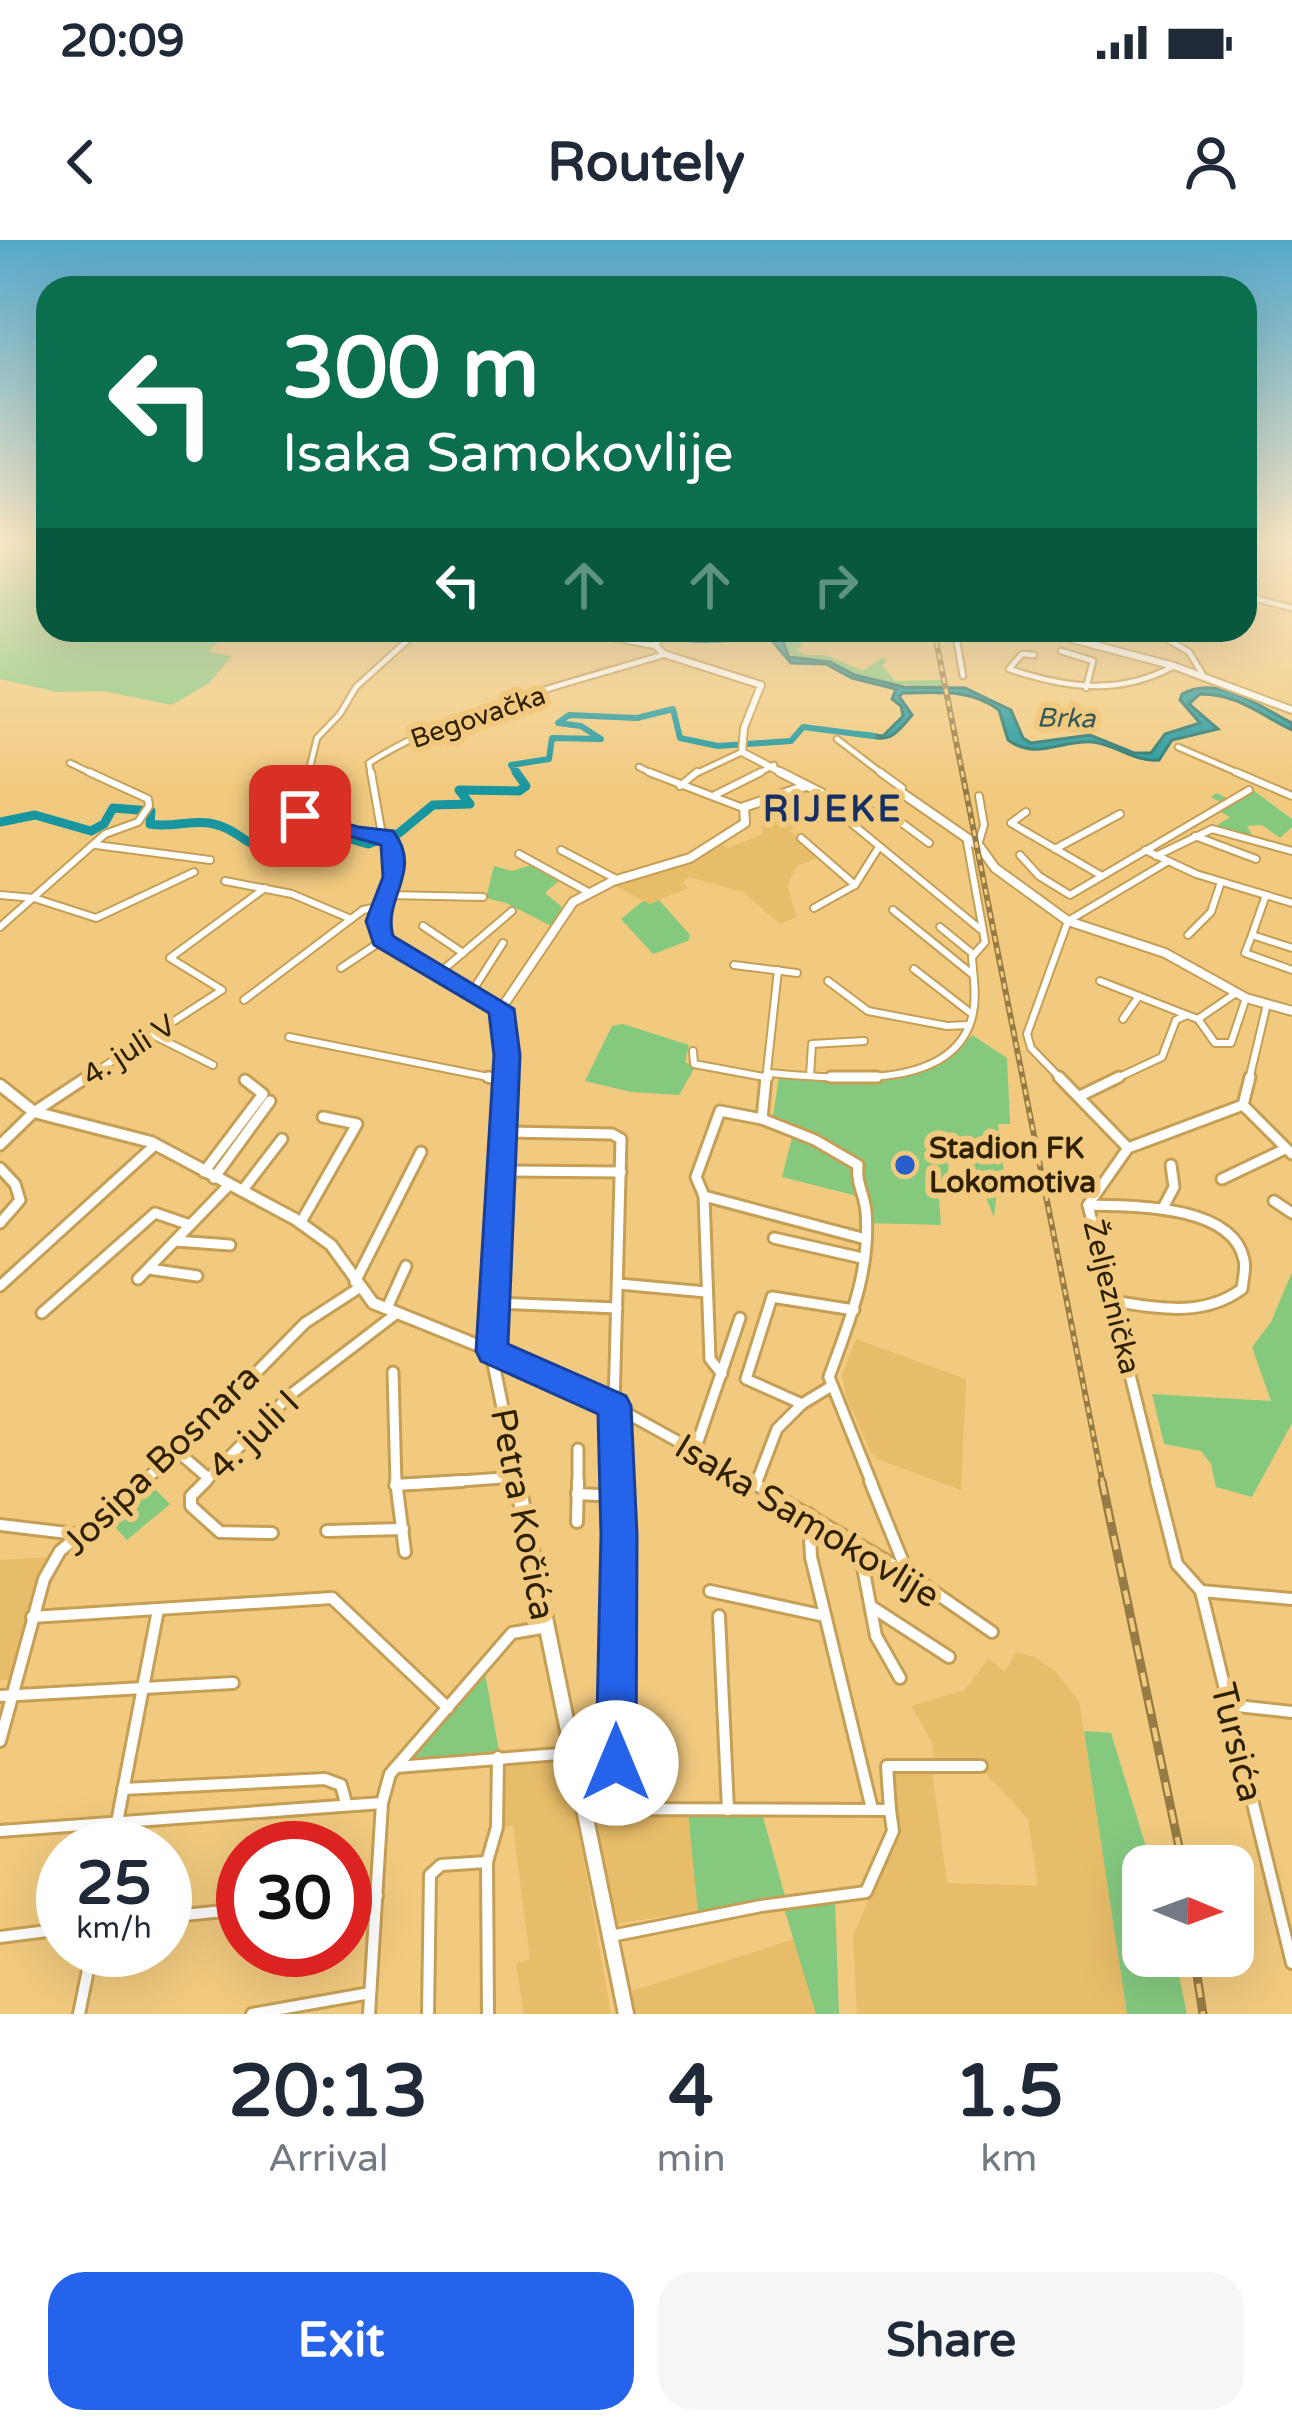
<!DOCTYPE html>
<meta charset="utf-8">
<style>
:root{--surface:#fff;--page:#f6f6f7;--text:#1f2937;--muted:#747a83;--accent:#2563eb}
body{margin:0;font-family:"Varela Round",sans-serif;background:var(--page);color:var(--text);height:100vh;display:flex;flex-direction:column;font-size:45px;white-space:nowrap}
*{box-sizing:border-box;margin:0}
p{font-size:39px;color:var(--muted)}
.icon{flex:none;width:66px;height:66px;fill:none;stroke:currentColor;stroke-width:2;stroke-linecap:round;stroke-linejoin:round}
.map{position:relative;height:1774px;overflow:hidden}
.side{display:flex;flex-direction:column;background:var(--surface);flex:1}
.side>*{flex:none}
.top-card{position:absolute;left:36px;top:36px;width:1221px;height:366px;border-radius:36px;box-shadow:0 12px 48px #0002;background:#0b6e4f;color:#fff;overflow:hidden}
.needle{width:78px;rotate:91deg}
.fabs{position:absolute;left:1122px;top:1605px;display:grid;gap:24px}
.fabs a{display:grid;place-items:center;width:132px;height:132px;border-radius:24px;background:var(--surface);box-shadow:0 12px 48px #0002;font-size:60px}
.speed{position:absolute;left:36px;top:1581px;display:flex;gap:24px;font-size:60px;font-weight:700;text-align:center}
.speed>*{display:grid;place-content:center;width:156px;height:156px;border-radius:50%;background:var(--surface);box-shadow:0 12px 48px #0002;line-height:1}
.speed small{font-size:30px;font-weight:400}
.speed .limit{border:18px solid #d22;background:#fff;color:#111}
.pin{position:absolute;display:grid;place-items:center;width:102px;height:102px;color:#fff;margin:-51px;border-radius:24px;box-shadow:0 6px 18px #0006}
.me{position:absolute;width:132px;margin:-66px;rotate:0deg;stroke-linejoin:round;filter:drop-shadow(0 0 9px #0008)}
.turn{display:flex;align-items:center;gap:42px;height:252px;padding:0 48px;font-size:54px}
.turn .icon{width:156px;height:156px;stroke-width:2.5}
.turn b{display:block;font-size:84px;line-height:102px}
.lanes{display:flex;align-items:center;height:114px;padding:0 48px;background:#0003;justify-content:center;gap:60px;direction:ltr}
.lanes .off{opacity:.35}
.eta{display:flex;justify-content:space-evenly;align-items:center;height:204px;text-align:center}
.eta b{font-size:72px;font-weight:800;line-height:84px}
.button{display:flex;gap:24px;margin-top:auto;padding:24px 48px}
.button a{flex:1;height:138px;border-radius:36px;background:var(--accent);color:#fff;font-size:48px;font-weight:800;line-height:138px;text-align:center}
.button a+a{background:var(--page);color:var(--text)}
.status{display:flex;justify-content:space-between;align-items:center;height:84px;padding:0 60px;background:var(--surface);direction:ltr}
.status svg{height:33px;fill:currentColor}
header{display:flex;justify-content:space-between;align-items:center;height:156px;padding:0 48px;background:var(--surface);font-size:54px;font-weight:800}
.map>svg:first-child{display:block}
.built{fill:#e8bd69}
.green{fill:#85c97f}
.water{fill:#18969f;stroke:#1f736f;stroke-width:3}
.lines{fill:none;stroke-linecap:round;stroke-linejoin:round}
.river-far1{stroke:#18969f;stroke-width:6}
.river{stroke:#18969f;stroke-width:9}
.minor-far3-casing{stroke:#c59f55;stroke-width:9}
.minor-far2-casing{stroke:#c59f55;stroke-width:10}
.minor-far1-casing{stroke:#c59f55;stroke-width:15}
.minor-casing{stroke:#c59f55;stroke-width:16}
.tertiary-far3-casing{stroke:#c59f55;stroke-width:10}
.tertiary-far2-casing{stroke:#c59f55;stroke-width:12}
.tertiary-far1-casing{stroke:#c59f55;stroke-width:16}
.tertiary-casing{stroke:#c59f55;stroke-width:20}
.secondary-casing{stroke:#c59f55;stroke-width:10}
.minor-far3{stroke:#fff;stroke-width:4.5}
.minor-far2{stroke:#fff;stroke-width:6}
.minor-far1{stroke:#fff;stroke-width:9}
.minor{stroke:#fff;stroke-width:10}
.tertiary-far3{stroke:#fff;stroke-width:6}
.tertiary-far2{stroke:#fff;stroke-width:8}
.tertiary-far1{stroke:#fff;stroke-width:10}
.tertiary{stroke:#fff;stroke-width:14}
.secondary{stroke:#fff;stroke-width:6}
.rail-far1-casing{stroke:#977b44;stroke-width:6}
.rail-casing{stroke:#977b44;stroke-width:9}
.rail-far1{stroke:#f1ca7f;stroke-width:3;stroke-dasharray:6;stroke-linecap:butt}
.rail{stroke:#f1ca7f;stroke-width:4.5;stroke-dasharray:14;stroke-linecap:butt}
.route{fill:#2563eb;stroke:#184099;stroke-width:3}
.poi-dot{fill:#295dcb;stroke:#f1ca7f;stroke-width:4.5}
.labels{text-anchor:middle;stroke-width:12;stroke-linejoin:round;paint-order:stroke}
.far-street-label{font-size:27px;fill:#2f2000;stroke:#f1ca7f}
.far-water-label{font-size:27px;font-style:italic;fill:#35575a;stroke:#f1ca7f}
.street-label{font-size:30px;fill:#2f2000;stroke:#f1ca7f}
.poi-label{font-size:30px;font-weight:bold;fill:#2f2000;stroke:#f1ca7f;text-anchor:start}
.far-district-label{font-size:36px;font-weight:bold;letter-spacing:3px;fill:#163066;stroke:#f1ca7f}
.near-street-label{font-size:36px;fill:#2f2000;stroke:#f1ca7f}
</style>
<div class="status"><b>20:09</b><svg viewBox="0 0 49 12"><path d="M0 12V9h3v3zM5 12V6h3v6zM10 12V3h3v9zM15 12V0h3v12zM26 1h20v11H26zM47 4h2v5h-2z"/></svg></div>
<header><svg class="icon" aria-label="back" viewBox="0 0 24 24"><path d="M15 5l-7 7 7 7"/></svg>Routely<svg class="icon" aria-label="person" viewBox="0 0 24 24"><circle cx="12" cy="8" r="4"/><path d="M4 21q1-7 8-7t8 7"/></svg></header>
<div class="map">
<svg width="1292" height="1774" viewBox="0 0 1292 1774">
<rect width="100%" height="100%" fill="#f1ca7f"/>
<g class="built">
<polygon points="783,577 805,584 789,590 820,617 797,626 787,646 797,677 780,684 743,652 689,637 683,643 688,648 649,664 612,644 678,624 718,601 728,608 763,594 760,580"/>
<polygon points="856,1099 966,1139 961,1250 877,1219 870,1211 846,1156 842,1135"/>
<polygon points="52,1317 13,1440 0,1440 0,1320"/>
<polygon points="1016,1412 1035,1417 1056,1432 1079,1461 1127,1774 857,1774 853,1696 896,1595 890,1530 932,1530 947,1643 1038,1646 1028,1579 977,1524 935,1523 932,1502 911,1466 965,1450 988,1419 1005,1432"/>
<polygon points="564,1517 576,1575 611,1774 524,1774 516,1724 530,1719 513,1586 503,1587 503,1525"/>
<polygon points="688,1574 698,1671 614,1684 597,1580"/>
<polygon points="794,1699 816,1774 634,1774 629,1752"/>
</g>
<g class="green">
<polygon points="0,302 48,302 48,390 230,390 208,412 232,416 209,443 172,465 103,451 57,452 0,439"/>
<path d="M755,390H776L786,399L800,396L802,406L796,409L804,415H826L863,431L882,418L887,419L882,426L895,441L943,440L944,446C915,447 887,444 859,436C835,429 821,420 795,419L775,394L740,398Z"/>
<polygon points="1253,550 1292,579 1292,587 1280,598 1262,585 1247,586 1254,598 1216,586 1230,577 1218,571 1225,565 1211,557 1217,553 1234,562"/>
<polygon points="535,624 561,639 545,653 562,667 551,686 506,663 486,658 494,626 512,631"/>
<polygon points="659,660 690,695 688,701 653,714 621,679 643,661 650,664"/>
<polygon points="623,784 689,805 685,822 695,827 679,855 631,852 585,841 612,786"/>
<path d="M972,795L1007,818L1010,884H998L1004,933H999L994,977L975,930L949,899L948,944L938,945L941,985L867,983L865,958L782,937L795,886L773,876L779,837C847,839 923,852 972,795Z"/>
<polygon points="1292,1032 1292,1183 1252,1257 1216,1247 1211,1224 1201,1211 1164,1204 1152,1154 1271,1161 1252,1107 1271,1082"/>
<polygon points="154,1248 170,1264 127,1300 111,1283"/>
<polygon points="485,1433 499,1511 410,1520 410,1516"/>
<polygon points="1084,1491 1111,1493 1152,1626 1143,1626 1143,1716 1175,1716 1187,1774 1127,1774"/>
<polygon points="688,1574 763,1577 785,1656 698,1671"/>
<polygon points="835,1662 839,1774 816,1774 784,1668"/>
</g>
<path class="water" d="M648,390L723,399L767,392L783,401L789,417L830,422L855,435L904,447L965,448L1011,470L1023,498L1031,503L1090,495L1134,513H1151L1165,494L1200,483L1180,460L1182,454C1220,434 1259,467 1292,483V490C1260,475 1239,454 1200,454L1189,464L1218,489L1172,500L1159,520C1133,522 1117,505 1093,502C1063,499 1037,521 1008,500L999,470C971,448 936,453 903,453L899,456L912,475C896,494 887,506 863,493L883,496L903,476L901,466L892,459L896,449L852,438L826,424L791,423L768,396C735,401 679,408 648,390Z"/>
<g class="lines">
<polyline class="river-far1" points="518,535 511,525 549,519 552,498 601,499 581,486 558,483 569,475 637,478 673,469 680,498 718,506 791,501 803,487 873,496"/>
<path class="river" d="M0,582L35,575L91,591L104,584L113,568L151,571L150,584C170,588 190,580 209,583C252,590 248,629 294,583L368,604L399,593L433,565L470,564L459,550L519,551L526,546L516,532"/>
<defs>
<g id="minor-far3">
<polyline points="1245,342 1256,344"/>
<polyline points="1245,356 1292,368"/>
<polyline points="576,390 655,406"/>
<polyline points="955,390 963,436"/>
<polyline points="1152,390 1189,412 1203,435"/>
<polyline points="999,397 1021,390"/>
<polyline points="1093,406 1101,390"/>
<polyline points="1061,411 1093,421 1086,448"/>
<path d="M1034,415L1022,414L1009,429C1066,448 1119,456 1174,426"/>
<polyline points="837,499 884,535"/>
<polyline points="1178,507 1243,535"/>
<polyline points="70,523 95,535"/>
<polyline points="639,527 655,535"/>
<polyline points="308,535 317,498 340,474 356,447 409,399"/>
<path d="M371,535L369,523C451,470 569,444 662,415"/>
<polyline points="693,535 742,512"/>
<polyline points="755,535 774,525"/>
</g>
<g id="minor-far2">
<polyline points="309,532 303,578 363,594 382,593"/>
<polyline points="371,532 381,589 392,604 394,641 378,675 380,695 437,735 501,769"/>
<polyline points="649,532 743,568"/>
<polyline points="880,532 902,548 898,552"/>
<polyline points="1236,532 1292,556"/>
<polyline points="680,546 697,532"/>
<polyline points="713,556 761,532"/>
<polyline points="872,561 929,603"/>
<polyline points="850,568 839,573 980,689"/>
<polyline points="1026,572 1011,583 1102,636"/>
<polyline points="1195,596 1256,619"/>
<polyline points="801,598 855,645"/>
<polyline points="96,605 210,620"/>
<polyline points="978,605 984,585 979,556"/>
<polyline points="1055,609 1120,574"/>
<polyline points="561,610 618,640"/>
<polyline points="1145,610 1196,634 1292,663"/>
<polyline points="519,614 590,653"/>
<polyline points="1020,615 1039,636 1070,655 1249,550"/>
<polyline points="1156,616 1212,589 1292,611"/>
<polyline points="225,641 292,654 351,679"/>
<polyline points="0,655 34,658 96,678 194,632"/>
<polyline points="388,655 483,657"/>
<polyline points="814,668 855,645 879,607"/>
<polyline points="893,670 972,734"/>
<polyline points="423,686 463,713"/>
<polyline points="0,687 105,594 138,582 149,566 148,559 89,532"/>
<polyline points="940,687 973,714"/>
<polyline points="1188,695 1211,672 1221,642"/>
<polyline points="1252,695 1266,655"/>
<polyline points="1292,708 1252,695 1245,713 1292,730"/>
<polyline points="734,725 797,733"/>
<polyline points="341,728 383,700"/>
<polyline points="914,729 972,774"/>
<polyline points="437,735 512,671"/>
<polyline points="828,741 868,771 947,786 968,785"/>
<polyline points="1100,741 1187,775"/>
<polyline points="471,753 503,703"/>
<polyline points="244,760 363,670 382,666"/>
<polyline points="1123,779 1139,756"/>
<polyline points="1198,779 1215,803 1231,803 1246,758"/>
<polyline points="153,795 213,825"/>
<polyline points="289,797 503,840"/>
<polyline points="693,811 694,824 769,838"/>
<path d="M768,833C828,837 956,856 973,773C977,755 973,735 972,717L985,702L967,602"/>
<polyline points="810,836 812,804 864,801"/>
<polyline points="83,840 222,750 170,718 265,648"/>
<polyline points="766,840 778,730"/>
<polyline points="1062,840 1031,808 1027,794 1068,681 1167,622"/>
<polyline points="1113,840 1162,817 1176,780 1187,775 1198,779 1236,753"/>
<polyline points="1249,840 1267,764"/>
</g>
<g id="minor-far1">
<polyline points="488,837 506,841"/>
<polyline points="831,837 877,837"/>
<polyline points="1059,837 1128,908"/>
<polyline points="1080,856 1119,837"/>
<polyline points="1243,865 1292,914"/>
<path d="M762,879L815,900L858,925C856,944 864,953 866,971C871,1031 849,1082 829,1137L872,1244"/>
<polyline points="503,892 612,894 621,899 614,1166 617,1244"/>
<polyline points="0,905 34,872 87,837"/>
<polyline points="1128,908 1088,965 1157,1244"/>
<polyline points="1128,908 1243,865 1250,837"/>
<polyline points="0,928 15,944 20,960 0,983"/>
<polyline points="502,931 621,932"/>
<polyline points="204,932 263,854 245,840"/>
<polyline points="214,938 270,861"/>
<polyline points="1222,939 1285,909"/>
<polyline points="242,951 282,899"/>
<polyline points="704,956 862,998"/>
<polyline points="1274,961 1292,973"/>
<path d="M1088,965C1131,966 1233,964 1244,1020C1246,1028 1243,1040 1242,1049C1202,1078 1158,1068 1112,1061"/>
<polyline points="1163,968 1174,947 1171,925"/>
<polyline points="301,982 357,884 323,877"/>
<polyline points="774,998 862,1018"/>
<polyline points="176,1001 230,1005"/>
<polyline points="149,1029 197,1036"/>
<polyline points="138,1039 229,945"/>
<polyline points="355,1042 421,912"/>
<polyline points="619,1044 706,1052"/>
<polyline points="0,1046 155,905"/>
<polyline points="495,1063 617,1068"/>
<polyline points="387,1068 406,1026"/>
<polyline points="42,1073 155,973 190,985"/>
<polyline points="492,1111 574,1144 755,1244"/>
<polyline points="393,1132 396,1244"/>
<polyline points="722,1134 710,1119 704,956 696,937 720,871 762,879 766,837"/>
<polyline points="802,1164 830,1147"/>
<polyline points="695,1210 740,1078"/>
<polyline points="178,1212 207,1237"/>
<polyline points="140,1244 178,1212 305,1083 359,1048"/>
<polyline points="203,1244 290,1155 397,1073"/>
<polyline points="417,1244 516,1237"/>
<polyline points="578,1244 578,1209"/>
<polyline points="756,1244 777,1189 802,1164 746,1139 772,1057 854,1070"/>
</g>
<g id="minor">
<polyline points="206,1241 191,1256 191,1266 220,1292 272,1293"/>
<polyline points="396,1241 405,1312"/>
<polyline points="750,1241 907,1333 992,1392"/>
<polyline points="870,1241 907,1332"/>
<polyline points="1156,1241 1177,1324 1201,1351 1292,1359"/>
<polyline points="395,1245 462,1241"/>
<polyline points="577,1254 619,1256"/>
<polyline points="809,1274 811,1317 872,1569"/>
<polyline points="577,1282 578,1241"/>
<polyline points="0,1285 76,1294"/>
<polyline points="327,1291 403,1289"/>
<polyline points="859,1306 876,1396 900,1438"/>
<polyline points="710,1351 825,1376"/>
<polyline points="1201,1351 1292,1723"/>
<polyline points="872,1367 949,1417"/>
<polyline points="719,1376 728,1570"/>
<polyline points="32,1377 332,1358 448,1468"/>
<polyline points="0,1456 233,1443"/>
<polyline points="1228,1465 1292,1472"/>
<polyline points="0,1501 44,1339 60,1311 144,1241"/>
<polyline points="396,1527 572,1513"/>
<polyline points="123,1549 325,1539 341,1545 346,1563"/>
<polyline points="616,1569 617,1241"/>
<polyline points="890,1570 887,1526 981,1526"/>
<polyline points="587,1575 616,1569 890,1570 893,1591 866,1652 761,1666 611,1696"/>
<polyline points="0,1591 382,1563"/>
<polyline points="112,1608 158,1370"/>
<polyline points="487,1622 488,1774"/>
<polyline points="345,1659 377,1656"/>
<polyline points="165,1677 243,1669"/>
<polyline points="0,1697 63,1689"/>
<polyline points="79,1774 92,1710"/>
<polyline points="252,1774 370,1753"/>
<polyline points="369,1774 382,1563 390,1534 512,1393 547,1387"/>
<polyline points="428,1774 430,1635 441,1625 487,1622 497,1587 498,1517"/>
</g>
<polyline id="tertiary-far3" points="670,390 654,404 664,414 761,445 744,488 742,512 786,535"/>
<g id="tertiary-far2">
<polyline points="780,532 849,567 902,553 980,607 995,628 1068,681 1165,713 1246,758 1292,771"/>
<polyline points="506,840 501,769 573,662 613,641 690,618 745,583 744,567 806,546"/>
</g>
<g id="tertiary-far1">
<polyline points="506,837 493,1121 518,1244"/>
<polyline points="0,845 34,872 151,902 295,979 331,1005 373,1063 492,1111"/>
</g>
<polyline id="tertiary" points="517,1241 626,1774"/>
<polyline id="secondary" points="1038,390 1174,426 1292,470"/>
</defs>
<use href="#minor-far3" class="minor-far3-casing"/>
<use href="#minor-far2" class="minor-far2-casing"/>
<use href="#minor-far1" class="minor-far1-casing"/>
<use href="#minor" class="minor-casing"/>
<use href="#tertiary-far3" class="tertiary-far3-casing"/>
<use href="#tertiary-far2" class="tertiary-far2-casing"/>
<use href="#tertiary-far1" class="tertiary-far1-casing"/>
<use href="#tertiary" class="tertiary-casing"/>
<use href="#secondary" class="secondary-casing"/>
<use href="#minor-far3" class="minor-far3"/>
<use href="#minor-far2" class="minor-far2"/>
<use href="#minor-far1" class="minor-far1"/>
<use href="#minor" class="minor"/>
<use href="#tertiary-far3" class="tertiary-far3"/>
<use href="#tertiary-far2" class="tertiary-far2"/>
<use href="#tertiary-far1" class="tertiary-far1"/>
<use href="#tertiary" class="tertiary"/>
<use href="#secondary" class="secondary"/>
<defs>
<polyline id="rail-far1" points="934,390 1103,1244"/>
<g id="rail">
<polyline points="1102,1241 1183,1626"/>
<polyline points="1194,1716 1203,1774"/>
</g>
</defs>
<use href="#rail-far1" class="rail-far1-casing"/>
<use href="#rail" class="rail-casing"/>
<use href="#rail-far1" class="rail-far1"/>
<use href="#rail" class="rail"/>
</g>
<linearGradient id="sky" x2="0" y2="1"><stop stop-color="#55a8cb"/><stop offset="0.55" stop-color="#f9e7c5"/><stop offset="1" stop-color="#f9e7c5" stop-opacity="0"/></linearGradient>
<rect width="1292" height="550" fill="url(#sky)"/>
<path class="route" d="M300,570L358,587L393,591C424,631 382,658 393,696L514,769L520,815L508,1104L626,1156L631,1166L637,1295L636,1523L630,1537L616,1543L602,1537L596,1523L601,1295L598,1174L481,1121L476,1111L494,815L489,773L374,705L366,681L383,637L381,605L293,580L290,576Z"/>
<circle class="poi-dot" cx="905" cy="925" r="12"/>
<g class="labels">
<g class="far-street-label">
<text transform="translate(478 477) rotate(-19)" y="9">Begovačka</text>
</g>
<g class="far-water-label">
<text transform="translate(1066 478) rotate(1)" y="9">Brka</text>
</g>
<g class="street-label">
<text transform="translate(129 810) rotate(-33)" y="10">4. juli V</text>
<text transform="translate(1112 1057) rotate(76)" y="10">Željeznička</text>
</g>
<g class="poi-label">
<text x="929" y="918">Stadion FK<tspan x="929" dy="34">Lokomotiva</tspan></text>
</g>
<g class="far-district-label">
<text x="833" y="581">RIJEKE</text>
</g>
<g class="near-street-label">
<text transform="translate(253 1194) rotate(-44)" y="13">4. juli I</text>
<text transform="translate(160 1219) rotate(-44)" y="13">Josipa Bosnara</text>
<text transform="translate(524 1274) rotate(79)" y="13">Petra Kočića</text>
<text transform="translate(808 1280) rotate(31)" y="13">Isaka Samokovlije</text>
<text transform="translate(1238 1502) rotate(76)" y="13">Tursića</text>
</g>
</g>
</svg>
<div class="fabs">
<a><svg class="needle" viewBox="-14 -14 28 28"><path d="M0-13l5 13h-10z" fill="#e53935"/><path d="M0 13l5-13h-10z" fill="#747a83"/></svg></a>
</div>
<div class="speed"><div>25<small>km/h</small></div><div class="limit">30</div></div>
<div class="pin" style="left:300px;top:576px;background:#d93025"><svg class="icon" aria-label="arrive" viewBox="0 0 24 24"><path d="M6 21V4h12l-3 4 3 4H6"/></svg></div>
<svg class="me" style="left:616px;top:1523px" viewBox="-20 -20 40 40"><circle r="19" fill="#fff"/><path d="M0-13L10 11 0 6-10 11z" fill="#2563eb"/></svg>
<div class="top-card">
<div class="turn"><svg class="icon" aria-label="left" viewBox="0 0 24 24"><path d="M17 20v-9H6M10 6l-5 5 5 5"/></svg><div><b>300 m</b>Isaka Samokovlije</div></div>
<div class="lanes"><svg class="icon" aria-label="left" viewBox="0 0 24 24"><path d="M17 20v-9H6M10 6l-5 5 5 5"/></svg><svg class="icon off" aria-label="ahead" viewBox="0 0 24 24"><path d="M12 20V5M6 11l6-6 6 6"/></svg><svg class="icon off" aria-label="ahead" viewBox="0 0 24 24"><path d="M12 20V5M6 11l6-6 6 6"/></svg><svg class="icon off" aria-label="right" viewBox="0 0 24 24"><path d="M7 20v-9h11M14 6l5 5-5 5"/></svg></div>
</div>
</div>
<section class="side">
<div class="eta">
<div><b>20:13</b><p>Arrival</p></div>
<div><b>4</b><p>min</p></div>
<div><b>1.5</b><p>km</p></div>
</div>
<div class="button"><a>Exit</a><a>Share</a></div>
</section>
